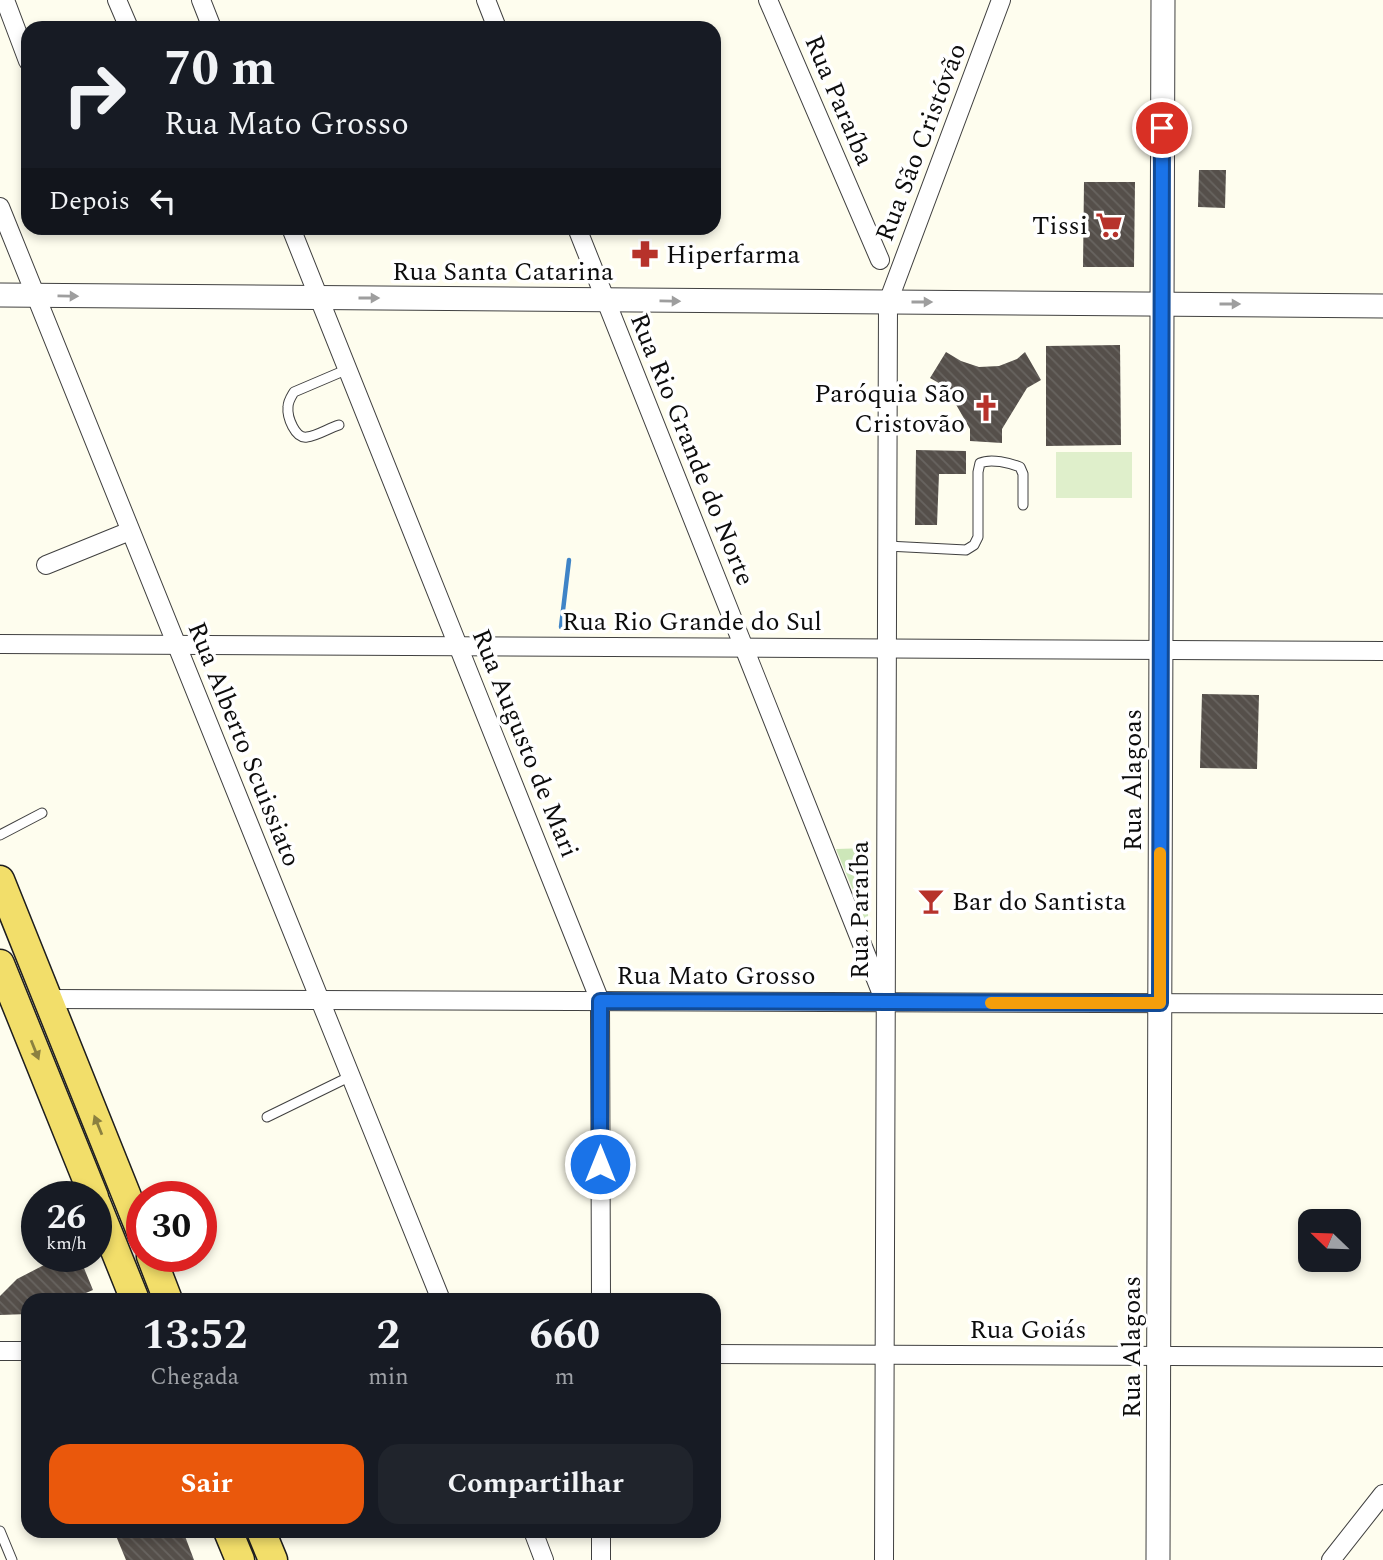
<!DOCTYPE html>
<html lang="pt">
<meta charset="utf-8">
<style>
:root{--surface:#171b24;--page:#20242c;--text:#f1f3f6;--muted:#9ea1a6;--accent:#ea580c}
body{margin:0;font-family:Spectral,serif;background:var(--page);color:var(--text);height:100vh;display:flex;flex-direction:column;font-size:26px;white-space:nowrap}
*{box-sizing:border-box;margin:0}
p{font-size:23px;color:var(--muted)}
.icon{flex:none;width:38px;height:38px;fill:none;stroke:currentColor;stroke-width:2;stroke-linecap:round;stroke-linejoin:round}
.map{position:relative;flex:1;overflow:hidden}
.drawer{position:absolute;left:21px;top:1293px;width:700px;height:245px;display:flex;flex-direction:column;background:var(--surface);border-radius:21px;box-shadow:0 4px 10px #0003}
.drawer>*{flex:none}
.guide{position:absolute;left:21px;top:21px;width:700px;height:214px;border-radius:21px;box-shadow:0 4px 10px #0003;background:#171b24;color:var(--text);overflow:hidden}
.needle{width:46px;rotate:293deg}
.buttons{position:absolute;left:1298px;top:1209px;display:grid;gap:14px}
.buttons a{display:grid;place-items:center;width:63px;height:63px;border-radius:14px;background:var(--surface);box-shadow:0 4px 10px #0003;font-size:35px}
.speed{position:absolute;left:21px;top:1181px;display:flex;gap:14px;font-size:35px;font-weight:700;text-align:center}
.speed>*{display:grid;place-content:center;width:91px;height:91px;border-radius:50%;background:var(--surface);box-shadow:0 4px 10px #0003;line-height:1}
.speed small{font-size:18px;font-weight:400}
.speed .limit{border:10px solid #d22;background:#fff;color:#111}
.pin{position:absolute;display:grid;place-items:center;width:60px;height:60px;color:#fff;margin:-30px;border:4px solid #fff;border-radius:50%;box-shadow:0 2px 7px #0007}
.me{position:absolute;width:77px;margin:-38px;rotate:0deg;stroke-linejoin:round;filter:drop-shadow(0 0 5px #0008)}
.turn{display:flex;align-items:center;gap:24px;height:147px;padding:0 28px;font-size:32px}
.turn .icon{width:91px;height:91px;stroke-width:2.5}
.turn b{display:block;font-size:49px;line-height:60px}
.then{display:flex;align-items:center;height:66px;padding:0 28px;background:#0003;gap:14px;font-size:26px}
.eta{display:flex;justify-content:space-evenly;align-items:center;height:119px;text-align:center}
.eta b{font-size:42px;font-weight:700;line-height:49px}
.primary-button{display:flex;gap:14px;margin-top:auto;padding:14px 28px}
.primary-button a{flex:1;height:80px;border-radius:21px;background:var(--accent);color:#fff;font-size:28px;font-weight:700;line-height:80px;text-align:center}
.primary-button a+a{background:var(--page);color:var(--text)}
.map>svg:first-child{display:block}
.grass{fill:#cde7b9}
.pitch{fill:#dfefcb}
.lines{fill:none;stroke-linecap:round;stroke-linejoin:round}
.stream{stroke:#3f84c7;stroke-width:4.5}
.building{fill:url(#building-back-hatch)}
.service-casing{stroke:#404040;stroke-width:11}
.minor-casing{stroke:#404040;stroke-width:20}
.tertiary-casing{stroke:#404040;stroke-width:25}
.primary-casing{stroke:#1e1e1e;stroke-width:31}
.service{stroke:#fff;stroke-width:9}
.minor{stroke:#fff;stroke-width:18}
.tertiary{stroke:#fff;stroke-width:23}
.primary{stroke:#f2de6a;stroke-width:28}
.oneway{fill:#9e9e9e}
.oneway2{fill:#8b8040}
.route-casing{stroke:#114b97;stroke-width:18}
.route{stroke:#1a73e8;stroke-width:12}
.slow{stroke:#f59e0b;stroke-width:12}
.labels{text-anchor:middle;stroke-width:7;stroke-linejoin:round;paint-order:stroke}
.street-label{font-size:26px;fill:#0d0d0d;stroke:#fff}
.poi-label{font-size:26px;fill:#0d0d0d;stroke:#fff;text-anchor:end}
</style>
<div class="map">
<svg width="1383" height="1560" viewBox="0 0 1383 1560">
<defs>
<pattern id="building-back-hatch" width="6" height="6" patternUnits="userSpaceOnUse" patternTransform="scale(1.75)"><rect width="6" height="6" fill="#554f4a"/><path d="M-1 5l2 2M0 0l6 6M5-1l2 2" fill="none" stroke="#686460"/></pattern>
</defs>
<rect width="100%" height="100%" fill="#fefdee"/>
<polygon class="grass" points="868,848 868,927 836,849"/>
<rect class="pitch" x="1056" y="452" width="76" height="46"/>
<g class="lines">
<polyline class="stream" points="561,627 569,560"/>
</g>
<g class="building">
<polygon points="1199,170 1226,170 1225,208 1198,207"/>
<polygon points="1084,182 1135,182 1134,267 1083,267"/>
<polygon points="1120,345 1121,445 1046,446 1046,346"/>
<polygon points="946,352 961,361 979,367 999,366 1017,359 1025,352 1041,380 1027,388 1002,429 1002,443 970,441 970,429 946,387 930,378"/>
<polygon points="916,450 966,451 966,474 939,474 937,525 915,525"/>
<polygon points="1202,694 1259,695 1257,769 1200,768"/>
<polygon points="70,1256 79,1256 93,1290 69,1300 28,1300 28,1314 0,1315 0,1296 17,1279 46,1264 47,1266"/>
<polygon points="114,1531 183,1531 194,1560 126,1560"/>
</g>
<g class="lines">
<defs>
<g id="service">
<path d="M339,425C329,428 317,436 307,437C295,439 287,417 288,407C288,401 291,397 294,392L348,369"/>
<path d="M887,546L966,550L974,545L978,537V472L980,463C991,458 1010,463 1020,467L1023,474V505"/>
<polyline points="0,835 42,813"/>
<polyline points="267,1117 351,1076"/>
<polyline points="0,1531 12,1560"/>
</g>
<g id="minor">
<polyline points="5,0 28,61"/>
<polyline points="117,0 129,28"/>
<polyline points="201,0 212,28"/>
<polyline points="486,0 497,28"/>
<polyline points="768,0 880,260"/>
<polyline points="0,207 441,1300"/>
<polyline points="291,228 600,1001 601,1300"/>
<polyline points="577,228 881,992"/>
<polyline points="46,565 130,531"/>
<polyline points="0,644 1383,651"/>
<polyline points="48,999 1383,1004"/>
<polyline points="0,1351 28,1351"/>
<polyline points="714,1354 1383,1357"/>
<polyline points="533,1531 544,1560"/>
<polyline points="601,1531 601,1560"/>
<polyline points="884,1560 888,302 1001,0"/>
<polyline points="1331,1560 1383,1494"/>
</g>
<g id="tertiary">
<polyline points="0,295 1383,306"/>
<polyline points="1158,1560 1163,0"/>
</g>
<g id="primary">
<polyline points="0,880 142,1234"/>
<polyline points="0,964 94,1197"/>
<polyline points="96,1203 135,1300"/>
<polyline points="151,1256 168,1300"/>
<polyline points="228,1531 240,1560"/>
<polyline points="261,1531 273,1560"/>
</g>
</defs>
<use href="#service" class="service-casing"/>
<use href="#minor" class="minor-casing"/>
<use href="#tertiary" class="tertiary-casing"/>
<use href="#primary" class="primary-casing"/>
<use href="#service" class="service"/>
<use href="#minor" class="minor"/>
<use href="#tertiary" class="tertiary"/>
<use href="#primary" class="primary"/>
</g>
<defs><path id="oneway-solid" d="M-6-.8H1V-3.2L6.5 0L1 3.2V.8H-6Z" transform="scale(1.75)"/></defs>
<g class="oneway">
<use href="#oneway-solid" transform="translate(68 296) rotate(1)"/>
<use href="#oneway-solid" transform="translate(369 298)"/>
<use href="#oneway-solid" transform="translate(670 301) rotate(1)"/>
<use href="#oneway-solid" transform="translate(922 302)"/>
<use href="#oneway-solid" transform="translate(1230 304)"/>
</g>
<g class="oneway2">
<use href="#oneway-solid" transform="translate(35 1050) rotate(68)"/>
<use href="#oneway-solid" transform="translate(98 1125) rotate(-112)"/>
</g>
<g class="lines">
<defs>
<polyline id="route" points="600,1164 600,1001 1160,1003 1162,128"/>
</defs>
<use href="#route" class="route-casing"/>
<use href="#route" class="route"/>
<polyline class="slow" points="991,1003 1160,1003 1160,853"/>
</g>
<defs>
<symbol id="supermarket-bare" viewBox="-9 -9 18 18"><path d="M-6-5.5h2.5l.6 2H6L4.5 2H-2.5L-4.4-4H-6ZM-1.5 3.2a1.3 1.3 0 1 0 .1 0ZM3 3.2a1.3 1.3 0 1 0 .1 0Z" fill="#b7322b" stroke="#fff" stroke-width="2.5" paint-order="stroke"/></symbol>
<symbol id="pharmacy-bare" viewBox="-9 -9 18 18"><path d="M-2-6h4v4h4v4h-4v4h-4v-4h-4v-4h4Z" fill="#b7322b" stroke="#fff" stroke-width="2.5" paint-order="stroke"/></symbol>
<symbol id="church-bare" viewBox="-9 -9 18 18"><path d="M-1.2-6h2.4v3.5h3.3v2.4h-3.3V6h-2.4V-.1h-3.3v-2.4h3.3Z" fill="#b7322b" stroke="#fff" stroke-width="2.5" paint-order="stroke"/></symbol>
<symbol id="bar-bare" viewBox="-9 -9 18 18"><path d="M-6-5H6L.8 .8V4.5H3.5V6h-7V4.5H-.8V.8Z" fill="#b7322b" stroke="#fff" stroke-width="2.5" paint-order="stroke"/></symbol>
</defs>
<g fill-rule="evenodd">
<use href="#supermarket-bare" x="1090" y="206" width="38" height="38"/>
<use href="#pharmacy-bare" x="626" y="235" width="38" height="38"/>
<use href="#church-bare" x="967" y="389" width="38" height="38"/>
<use href="#bar-bare" x="912" y="882" width="38" height="38"/>
</g>
<g class="labels">
<g class="street-label">
<text transform="translate(840 100) rotate(67)" y="9">Rua Paraíba</text>
<text transform="translate(920 142) rotate(-69)" y="9">Rua São Cristóvão</text>
<text x="503" y="280">Rua Santa Catarina</text>
<text transform="translate(693 449) rotate(68)" y="9">Rua Rio Grande do Norte</text>
<text x="692" y="630">Rua Rio Grande do Sul</text>
<text transform="translate(526 743) rotate(68)" y="9">Rua Augusto de Mari</text>
<text transform="translate(245 744) rotate(68)" y="9">Rua Alberto Scuissiato</text>
<text transform="translate(1132 780) rotate(-90)" y="9">Rua Alagoas</text>
<text transform="translate(859 910) rotate(-90)" y="9">Rua Paraíba</text>
<text x="716" y="984">Rua Mato Grosso</text>
<text x="1028" y="1338">Rua Goiás</text>
<text transform="translate(1131 1347) rotate(-90)" y="9">Rua Alagoas</text>
</g>
<g class="poi-label">
<text x="1088" y="234">Tissi</text>
<text x="666" y="263" text-anchor="start">Hiperfarma</text>
<text x="965" y="402">Paróquia São<tspan x="965" dy="30">Cristovão</tspan></text>
<text x="952" y="910" text-anchor="start">Bar do Santista</text>
</g>
</g>
</svg>
<div class="buttons">
<a><svg class="needle" viewBox="-14 -14 28 28"><path d="M0-13l5 13h-10z" fill="#e53935"/><path d="M0 13l5-13h-10z" fill="#9ea1a6"/></svg></a>
</div>
<div class="speed"><div>26<small>km/h</small></div><div class="limit">30</div></div>
<div class="pin" style="left:1162px;top:128px;background:#d93025"><svg class="icon" aria-label="arrive" viewBox="0 0 24 24"><path d="M6 21V4h12l-3 4 3 4H6"/></svg></div>
<svg class="me" style="left:600px;top:1164px" viewBox="-20 -20 40 40"><circle r="17" fill="#1a73e8" stroke="#fff" stroke-width="3"/><path d="M0-11L8 9 0 5-8 9z" fill="#fff"/></svg>
<div class="guide">
<div class="turn"><svg class="icon" aria-label="right" viewBox="0 0 24 24"><path d="M7 20v-9h11M14 6l5 5-5 5"/></svg><div><b>70 m</b>Rua Mato Grosso</div></div>
<div class="then">Depois<svg class="icon" aria-label="left" viewBox="0 0 24 24"><path d="M17 20v-9H6M10 6l-5 5 5 5"/></svg></div>
</div>
<section class="drawer">
<div class="eta">
<div><b>13:52</b><p>Chegada</p></div>
<div><b>2</b><p>min</p></div>
<div><b>660</b><p>m</p></div>
</div>
<div class="primary-button"><a>Sair</a><a>Compartilhar</a></div>
</section>
</div>
